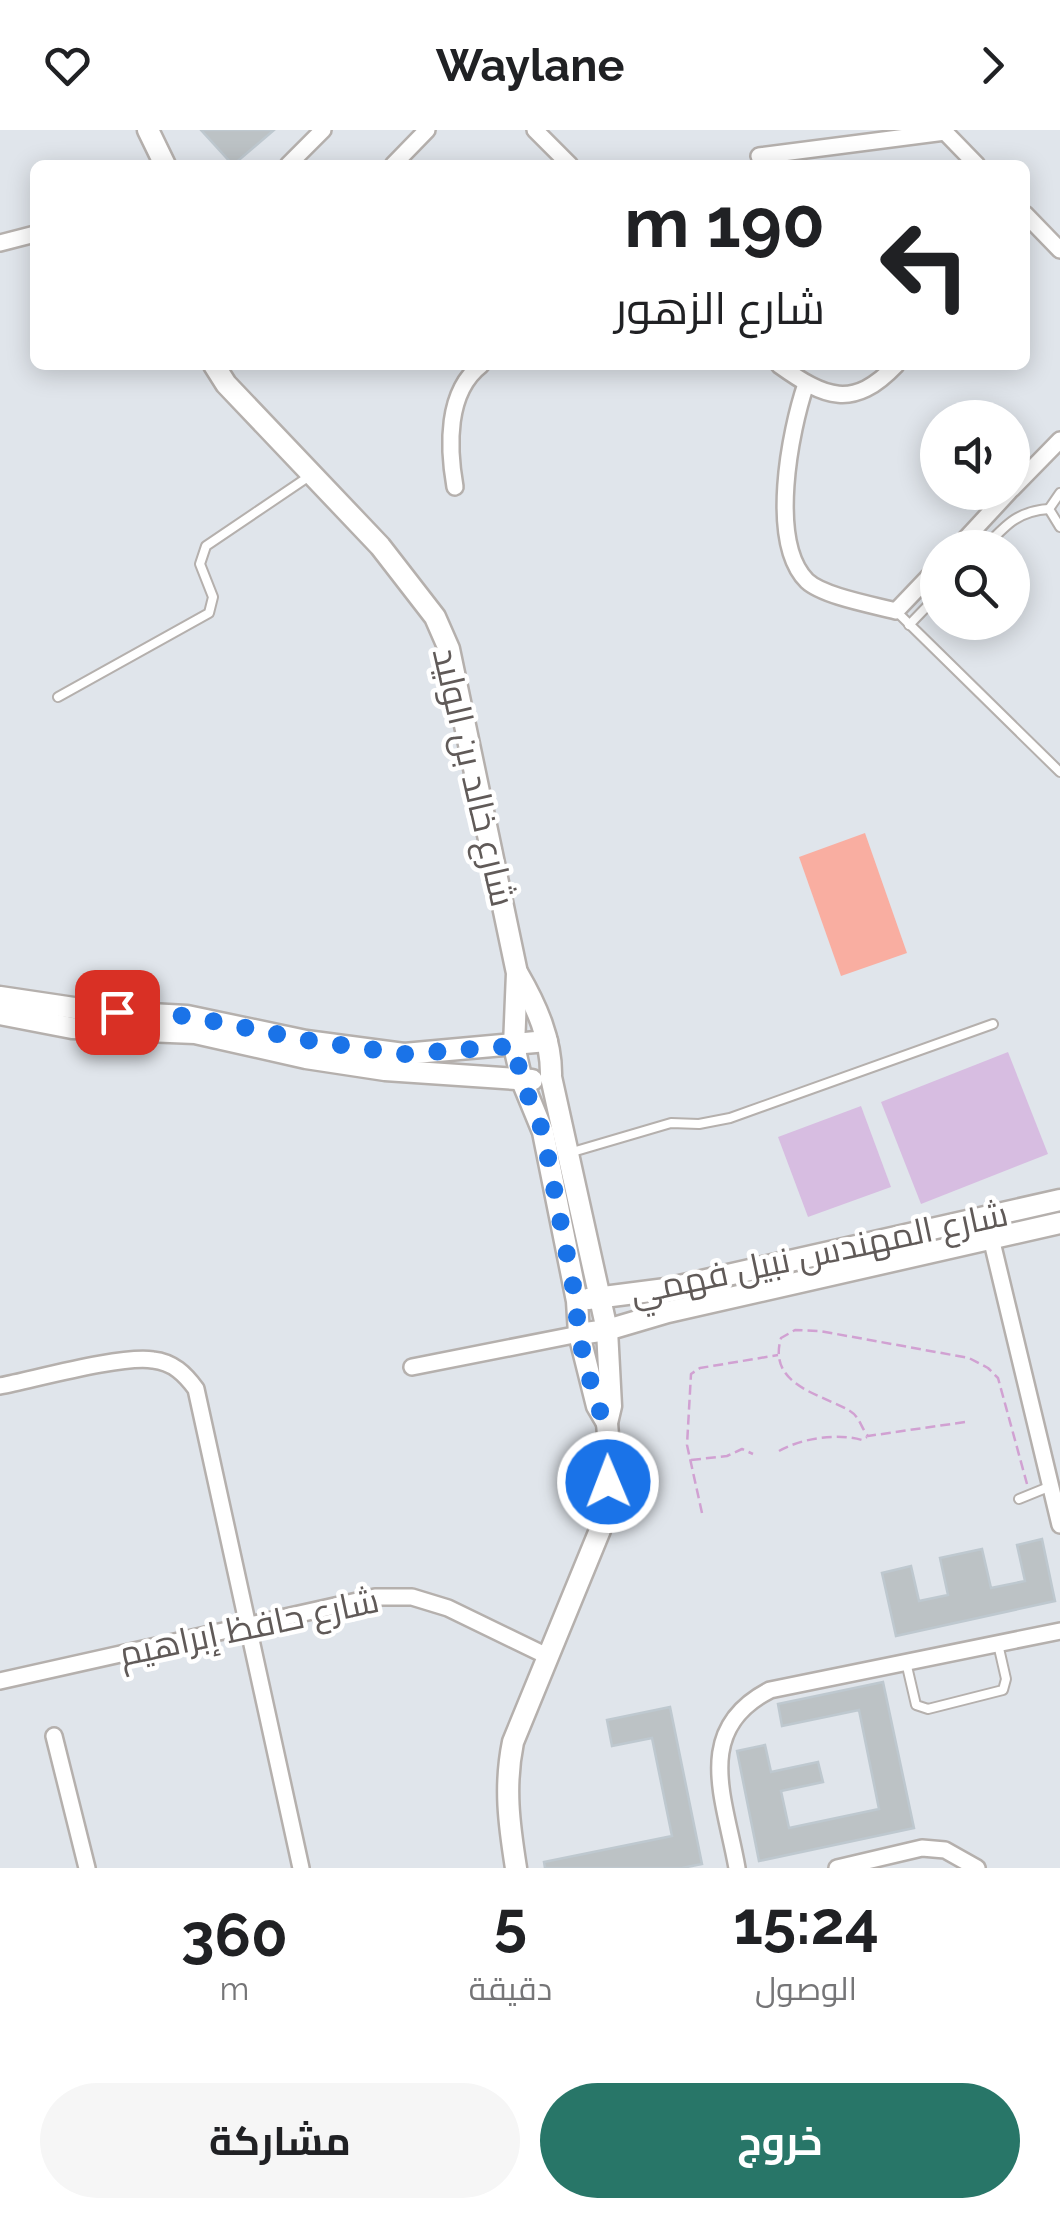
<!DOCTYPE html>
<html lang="ar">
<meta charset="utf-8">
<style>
:root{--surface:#fff;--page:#f6f6f6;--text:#202124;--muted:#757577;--accent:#287668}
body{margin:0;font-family:Raleway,Cairo,sans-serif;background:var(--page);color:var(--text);direction:rtl;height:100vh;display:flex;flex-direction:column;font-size:38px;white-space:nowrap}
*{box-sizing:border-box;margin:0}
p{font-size:32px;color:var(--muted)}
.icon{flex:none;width:55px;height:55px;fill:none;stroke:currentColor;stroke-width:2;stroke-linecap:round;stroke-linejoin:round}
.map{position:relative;height:1738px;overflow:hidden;direction:ltr}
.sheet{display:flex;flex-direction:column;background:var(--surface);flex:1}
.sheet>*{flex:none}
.banner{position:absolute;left:30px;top:30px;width:1000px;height:210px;border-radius:15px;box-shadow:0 5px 25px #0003;direction:rtl;background:#fff;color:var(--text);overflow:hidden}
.fabs{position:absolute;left:920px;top:270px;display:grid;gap:20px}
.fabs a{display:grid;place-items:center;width:110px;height:110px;border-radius:50%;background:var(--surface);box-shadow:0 5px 25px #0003;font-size:50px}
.pin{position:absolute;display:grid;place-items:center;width:85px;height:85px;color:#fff;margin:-42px;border-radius:20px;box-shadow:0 5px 15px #0006}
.me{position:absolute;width:110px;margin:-55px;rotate:359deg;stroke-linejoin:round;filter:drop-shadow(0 0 8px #0008)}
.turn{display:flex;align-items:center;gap:35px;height:210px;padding:0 40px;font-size:45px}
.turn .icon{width:130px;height:130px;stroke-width:2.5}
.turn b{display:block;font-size:70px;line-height:85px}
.eta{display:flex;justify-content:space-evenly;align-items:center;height:170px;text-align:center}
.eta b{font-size:60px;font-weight:700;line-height:70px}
.primary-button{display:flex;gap:20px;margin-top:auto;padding:20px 40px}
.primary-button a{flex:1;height:115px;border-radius:60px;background:var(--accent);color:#fff;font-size:40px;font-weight:700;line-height:115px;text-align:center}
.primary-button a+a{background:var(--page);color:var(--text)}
header{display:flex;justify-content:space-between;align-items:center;height:130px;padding:0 40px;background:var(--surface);font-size:45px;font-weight:700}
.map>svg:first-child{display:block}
.green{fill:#d7bde1}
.water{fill:#f9aea1}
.building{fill:#bcc2c5;stroke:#bec8cf;stroke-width:2.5}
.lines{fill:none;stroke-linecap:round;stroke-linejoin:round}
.service-casing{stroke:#b5b0ad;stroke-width:12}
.minor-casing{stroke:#b5b0ad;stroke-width:20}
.tertiary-casing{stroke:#b5b0ad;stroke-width:25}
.path{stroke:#d1a1d2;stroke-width:2.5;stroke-dasharray:10 5;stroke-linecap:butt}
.service{stroke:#fff;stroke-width:8}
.minor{stroke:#fff;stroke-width:15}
.tertiary{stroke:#fff;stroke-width:20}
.route{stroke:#1a73e8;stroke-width:18;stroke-dasharray:0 32.4}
.labels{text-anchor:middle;stroke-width:9;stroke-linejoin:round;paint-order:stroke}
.street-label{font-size:35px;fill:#605a58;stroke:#fff}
</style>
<header><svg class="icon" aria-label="forward" viewBox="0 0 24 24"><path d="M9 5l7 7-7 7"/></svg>Waylane<svg class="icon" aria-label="heart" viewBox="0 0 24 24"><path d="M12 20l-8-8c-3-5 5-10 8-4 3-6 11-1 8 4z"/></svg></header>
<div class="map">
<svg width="1060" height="1738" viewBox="0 0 1060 1738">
<rect width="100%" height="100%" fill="#e0e5eb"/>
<g class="green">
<polygon points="1008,922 1048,1024 921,1074 881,972"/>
<polygon points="861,976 891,1057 808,1087 778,1007"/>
</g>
<polygon class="water" points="865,703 907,823 841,846 799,727"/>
<g class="building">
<polygon points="201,0 274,0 233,35"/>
<polygon points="1042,1409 1055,1471 896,1506 882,1443 911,1436 919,1471 948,1465 940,1428 982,1419 991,1458 1025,1451 1017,1415"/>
<polygon points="883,1552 914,1698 759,1731 737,1621 765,1615 771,1642 818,1632 823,1652 781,1661 789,1698 879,1679 859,1580 782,1596 778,1574"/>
<polygon points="670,1577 702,1734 682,1738 545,1738 544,1732 672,1706 652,1608 612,1616 607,1590"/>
</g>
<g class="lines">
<defs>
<g id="service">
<polyline points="1060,363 1049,379 1060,397"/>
<path d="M984,418C1005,396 1017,381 1049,379"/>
<polyline points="896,481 1060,642"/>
<polyline points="909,495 938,465"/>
<polyline points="58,567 209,483 213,467 200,434 206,416 311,345"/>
<polyline points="569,1023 671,993 699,994 730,988 993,894"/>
<polyline points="1019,1369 1051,1356"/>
<polyline points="906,1532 916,1575 928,1579 1003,1560 1006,1549 998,1514"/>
</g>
<g id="minor">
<polyline points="535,0 570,35"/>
<polyline points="943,0 977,35"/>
<polyline points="759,26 945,2"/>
<polyline points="288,35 323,0"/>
<polyline points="393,35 427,0"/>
<polyline points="1025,84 1060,120"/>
<polyline points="0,113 35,104"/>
<path d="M779,235C825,268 853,280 896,235"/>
<path d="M806,254C790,301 768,412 807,451C823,466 873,475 896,481L938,437"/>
<path d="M455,357C448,317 446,262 481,235"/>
<polyline points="1012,359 1060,310"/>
<polyline points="957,418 1009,362"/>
<polyline points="986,1087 1060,1395"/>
<polyline points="412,1237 579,1204"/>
<path d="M0,1256C36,1249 121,1225 153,1230C173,1232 185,1244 196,1259L301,1738"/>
<polyline points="0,1551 375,1467 412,1467 448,1478 547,1526"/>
<polyline points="54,1606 87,1738"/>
<path d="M737,1738C725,1669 692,1600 770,1560L1060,1501"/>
<polyline points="837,1738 922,1718 945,1720 977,1738"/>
</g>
<g id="tertiary">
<polyline points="148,0 165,35"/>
<polyline points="214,235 226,254 380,416 435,487 449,519 517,843 514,916 522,951 543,1002 577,1171 579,1204 597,1276 607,1293"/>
<polyline points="0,867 94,881 187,886 306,911 404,924 547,911"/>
<polyline points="0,884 72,898 195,903 306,928 385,940 532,950"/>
<polyline points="588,1169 666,1159 1060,1070"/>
<polyline points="579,1204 607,1200 668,1182 1060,1093"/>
<path d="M516,1738C509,1694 504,1656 513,1612L600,1400L607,1374L610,1329L607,1293L611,1276L607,1200L551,947C552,910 536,875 518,844"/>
</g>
</defs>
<use href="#service" class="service-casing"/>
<use href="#minor" class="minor-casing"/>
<use href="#tertiary" class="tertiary-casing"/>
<g class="path">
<path d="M965,1292L868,1306C861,1298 860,1287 850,1281C822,1264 767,1256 781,1208L795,1200L820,1201L969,1228L988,1238L998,1248L1027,1354"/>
<path d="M779,1321C802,1308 837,1303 862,1310L867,1307"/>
<polyline points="691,1330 727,1326 742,1319 753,1324"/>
<polyline points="702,1383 687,1315 691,1244 700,1238 778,1225"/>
</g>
<use href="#service" class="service"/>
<use href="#minor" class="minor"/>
<use href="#tertiary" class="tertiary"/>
</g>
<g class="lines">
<polyline class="route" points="117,882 188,886 306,910 404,924 514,916 522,951 543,1002 576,1171 578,1204 597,1276 607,1293 608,1352"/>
</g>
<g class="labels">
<g class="street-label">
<text transform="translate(474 647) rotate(77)" y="12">شارع خالد بن الوليد</text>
<text transform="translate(819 1123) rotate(-12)" y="12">شارع المهندس نبيل فهمي</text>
<text transform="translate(249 1497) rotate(-12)" y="12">شارع حافظ إبراهيم</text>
</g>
</g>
</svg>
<div class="fabs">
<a><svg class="icon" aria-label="sound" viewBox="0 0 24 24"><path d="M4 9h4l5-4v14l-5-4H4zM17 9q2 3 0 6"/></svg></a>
<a><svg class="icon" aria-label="search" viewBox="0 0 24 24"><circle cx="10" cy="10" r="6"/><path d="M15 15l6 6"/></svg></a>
</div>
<div class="pin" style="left:117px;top:882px;background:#d93025"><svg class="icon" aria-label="arrive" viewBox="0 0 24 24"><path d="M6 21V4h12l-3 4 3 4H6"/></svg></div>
<svg class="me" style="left:608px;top:1352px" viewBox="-20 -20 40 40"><circle r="17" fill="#1a73e8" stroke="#fff" stroke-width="3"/><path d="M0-11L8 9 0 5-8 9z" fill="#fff"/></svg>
<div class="banner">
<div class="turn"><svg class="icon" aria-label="left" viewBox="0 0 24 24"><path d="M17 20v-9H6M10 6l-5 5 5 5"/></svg><div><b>190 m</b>شارع الزهور</div></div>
</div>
</div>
<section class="sheet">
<div class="eta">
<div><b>15:24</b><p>الوصول</p></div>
<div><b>5</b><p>دقيقة</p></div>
<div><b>360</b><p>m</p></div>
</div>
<div class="primary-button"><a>خروج</a><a>مشاركة</a></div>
</section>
